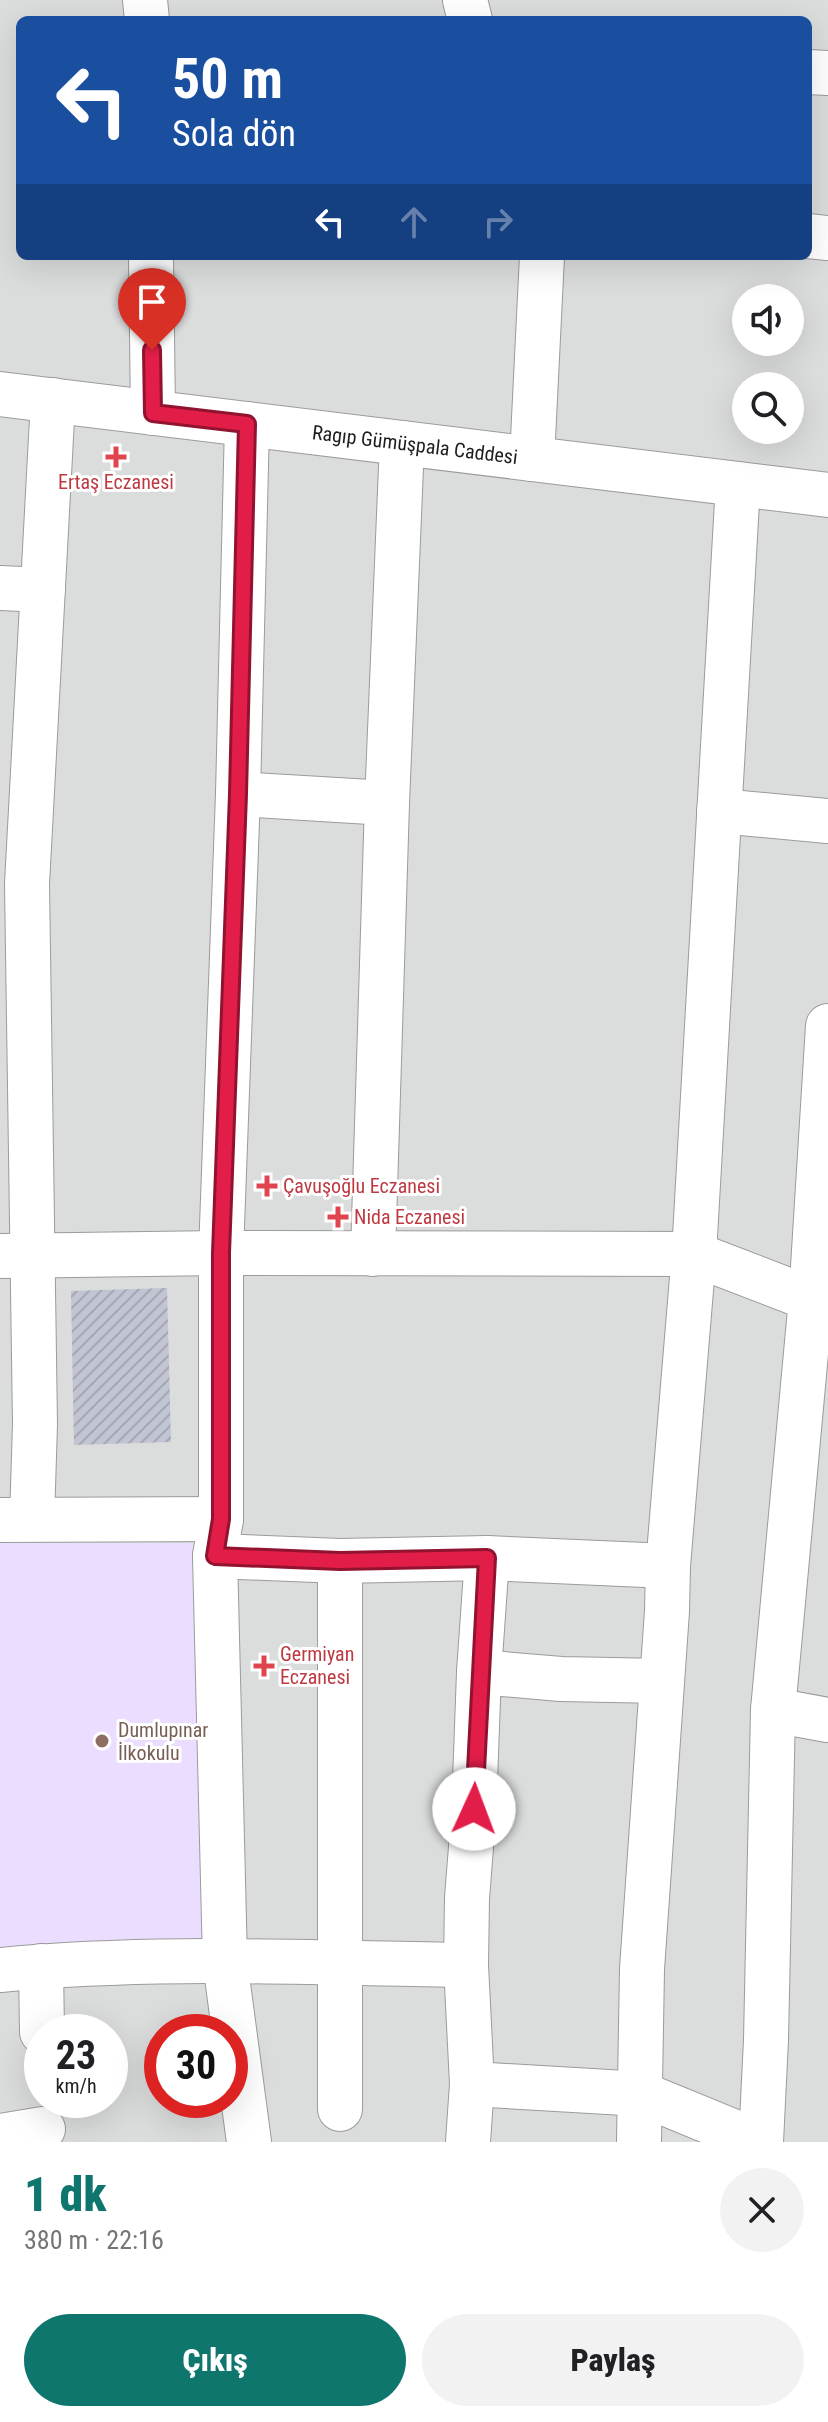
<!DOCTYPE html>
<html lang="tr">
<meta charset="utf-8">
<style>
:root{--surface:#fff;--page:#f2f2f2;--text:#202124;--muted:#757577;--accent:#0f766e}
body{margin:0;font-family:"Roboto Condensed",sans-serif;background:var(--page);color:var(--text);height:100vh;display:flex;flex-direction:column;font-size:30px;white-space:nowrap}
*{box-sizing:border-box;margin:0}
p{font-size:26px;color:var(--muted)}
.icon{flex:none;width:44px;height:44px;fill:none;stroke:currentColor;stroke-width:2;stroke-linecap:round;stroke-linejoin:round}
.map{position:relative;height:2142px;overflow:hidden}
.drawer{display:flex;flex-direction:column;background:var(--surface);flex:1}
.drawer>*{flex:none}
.banner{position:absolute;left:16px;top:16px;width:796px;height:244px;border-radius:12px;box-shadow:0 8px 32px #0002;background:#1a4fa0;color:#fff;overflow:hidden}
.tools{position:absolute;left:732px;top:284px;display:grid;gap:16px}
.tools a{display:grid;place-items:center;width:72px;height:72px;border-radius:50%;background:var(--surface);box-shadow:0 8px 32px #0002;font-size:40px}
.speed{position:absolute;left:24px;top:2014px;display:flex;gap:16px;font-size:40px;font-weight:700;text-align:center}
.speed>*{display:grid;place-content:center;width:104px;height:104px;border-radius:50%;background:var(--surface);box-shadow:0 8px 32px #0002;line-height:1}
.speed small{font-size:20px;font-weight:400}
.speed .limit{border:12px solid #d22;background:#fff;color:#111}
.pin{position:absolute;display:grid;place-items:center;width:68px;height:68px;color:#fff;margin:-82px -34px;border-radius:50% 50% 50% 0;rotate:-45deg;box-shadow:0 0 8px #0007}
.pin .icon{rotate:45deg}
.me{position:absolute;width:88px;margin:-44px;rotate:2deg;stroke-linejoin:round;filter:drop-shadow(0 0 6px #0008)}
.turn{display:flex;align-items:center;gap:28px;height:168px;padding:0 24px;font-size:36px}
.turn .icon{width:104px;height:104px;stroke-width:2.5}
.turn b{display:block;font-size:56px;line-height:68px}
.lanes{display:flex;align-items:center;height:76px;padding:0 24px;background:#0003;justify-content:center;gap:40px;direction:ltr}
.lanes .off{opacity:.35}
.round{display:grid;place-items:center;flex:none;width:84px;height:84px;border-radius:42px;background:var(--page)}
.headline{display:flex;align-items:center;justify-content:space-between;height:136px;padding:0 24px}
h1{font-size:48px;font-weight:800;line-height:60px;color:var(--accent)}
.button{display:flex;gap:16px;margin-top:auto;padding:16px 24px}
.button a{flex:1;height:92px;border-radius:48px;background:var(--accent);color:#fff;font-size:32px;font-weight:800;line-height:92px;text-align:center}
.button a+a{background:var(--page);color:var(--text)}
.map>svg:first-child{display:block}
.residential{fill:#dbdcdc;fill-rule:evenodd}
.education{fill:#ebddff}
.building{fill:url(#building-hatch)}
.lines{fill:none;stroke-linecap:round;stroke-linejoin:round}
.minor-casing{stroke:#9b9b9b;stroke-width:46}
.minor{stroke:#fff;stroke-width:44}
.route-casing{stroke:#92132f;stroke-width:20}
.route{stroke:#e11d48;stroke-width:14}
.health-dot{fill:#e0444e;stroke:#fff;stroke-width:3}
.education-dot{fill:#8d6e63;stroke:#fff;stroke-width:3}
.labels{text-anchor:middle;stroke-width:6;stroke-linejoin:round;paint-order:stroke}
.street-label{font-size:20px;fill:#1e1e1e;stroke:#fff}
.health-label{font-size:20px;fill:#be3a42;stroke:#fff;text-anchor:start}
.education-label{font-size:20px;fill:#785e54;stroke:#fff;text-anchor:start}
</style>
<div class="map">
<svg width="828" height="2142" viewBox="0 0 828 2142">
<defs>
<pattern id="building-hatch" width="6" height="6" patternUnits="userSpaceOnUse" patternTransform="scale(2)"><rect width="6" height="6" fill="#c1c4d2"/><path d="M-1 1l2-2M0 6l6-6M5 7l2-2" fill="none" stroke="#a5a8b4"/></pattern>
</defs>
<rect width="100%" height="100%" fill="#e5e4ef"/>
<path class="residential" d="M0,0H828V2142H0ZM20,20H808V256H20ZM746,298H790V342H746ZM746,386H790V430H746ZM42,2032H110V2100H42ZM162,2032H230V2100H162Z"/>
<polygon class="education" points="0,1543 201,1543 208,1939 0,1953"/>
<polygon class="building" points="167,1288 171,1442 74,1445 71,1291"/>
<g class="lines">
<defs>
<g id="minor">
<polyline points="145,0 147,20"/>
<polyline points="465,0 470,20"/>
<polyline points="808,72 828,73"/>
<polyline points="808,236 828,238"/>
<polyline points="151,256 153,413"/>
<path id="s1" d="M0,394L828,495"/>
<polyline points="247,424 238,794 221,1253 221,1519 215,1556 225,1962 249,2142"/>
<polyline points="532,459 542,256"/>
<polyline points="0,588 43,590"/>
<polyline points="238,794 387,803"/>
<polyline points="719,811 828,821"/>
<polyline points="373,1254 387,803 402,443"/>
<polyline points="0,1256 221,1253 694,1254 811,1299 828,1301"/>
<polyline points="32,1519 35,1424 27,884 53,400"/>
<polyline points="0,1520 221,1519"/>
<polyline points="215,1556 340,1561 487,1558 668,1566"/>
<polyline points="340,1561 340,2109"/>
<polyline points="479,1672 487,1558"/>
<polyline points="773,1710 828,1720"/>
<polyline points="41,1966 42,2032"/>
<path d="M0,1970C154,1955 311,1963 466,1965"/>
<polyline points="472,2084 642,2094 759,2142"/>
<polyline points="0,2136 43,2129"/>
<polyline points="468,2142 472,2084 466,1965 467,1898 474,1809 479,1672 561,1679 662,1681"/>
<polyline points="639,2142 642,1969 667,1611 668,1566 694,1254 738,484"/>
<polyline points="761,2142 766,2040 773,1710 811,1299 828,1026"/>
</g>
</defs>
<use href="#minor" class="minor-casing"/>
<use href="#minor" class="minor"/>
</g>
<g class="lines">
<defs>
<polyline id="route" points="152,350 153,413 247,424 238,794 221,1253 221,1519 215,1556 340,1561 487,1558 474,1809"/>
</defs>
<use href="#route" class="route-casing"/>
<use href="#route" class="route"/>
</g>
<g class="health-dot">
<path d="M112 445h8v8h8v8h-8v8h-8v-8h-8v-8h8z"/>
<path d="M263 1174h8v8h8v8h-8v8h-8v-8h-8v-8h8z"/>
<path d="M334 1205h8v8h8v8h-8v8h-8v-8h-8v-8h8z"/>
<path d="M260 1654h8v8h8v8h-8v8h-8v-8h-8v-8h8z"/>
</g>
<circle class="education-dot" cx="102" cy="1741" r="8"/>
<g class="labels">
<g class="street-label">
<text dy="7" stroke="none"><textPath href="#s1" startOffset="418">Ragıp Gümüşpala Caddesi</textPath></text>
</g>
<g class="health-label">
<text x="116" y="489" text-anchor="middle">Ertaş Eczanesi</text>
<text x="283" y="1193">Çavuşoğlu Eczanesi</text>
<text x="354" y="1224">Nida Eczanesi</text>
<text x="280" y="1661">Germiyan<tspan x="280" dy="23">Eczanesi</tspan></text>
</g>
<g class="education-label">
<text x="118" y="1737">Dumlupınar<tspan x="118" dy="23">İlkokulu</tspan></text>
</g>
</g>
</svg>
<div class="tools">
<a><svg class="icon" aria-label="sound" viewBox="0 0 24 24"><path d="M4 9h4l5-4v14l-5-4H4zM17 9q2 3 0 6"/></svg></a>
<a><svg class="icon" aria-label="search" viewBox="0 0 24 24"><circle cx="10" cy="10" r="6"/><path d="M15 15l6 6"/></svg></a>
</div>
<div class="speed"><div>23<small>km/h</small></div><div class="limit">30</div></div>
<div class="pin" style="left:152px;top:350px;background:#d93025"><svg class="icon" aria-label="arrive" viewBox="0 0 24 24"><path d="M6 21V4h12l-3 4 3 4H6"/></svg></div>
<svg class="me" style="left:474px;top:1809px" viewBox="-20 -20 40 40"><circle r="19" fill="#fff"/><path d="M0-13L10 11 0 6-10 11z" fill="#e11d48"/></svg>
<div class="banner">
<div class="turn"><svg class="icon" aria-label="left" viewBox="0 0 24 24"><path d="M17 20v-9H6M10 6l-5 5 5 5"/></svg><div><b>50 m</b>Sola dön</div></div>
<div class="lanes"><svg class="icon" aria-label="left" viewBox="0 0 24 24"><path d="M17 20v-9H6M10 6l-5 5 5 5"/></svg><svg class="icon off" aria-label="ahead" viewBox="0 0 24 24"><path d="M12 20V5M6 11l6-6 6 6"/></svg><svg class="icon off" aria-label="right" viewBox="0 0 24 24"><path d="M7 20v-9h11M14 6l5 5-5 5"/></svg></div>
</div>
</div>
<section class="drawer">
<div class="headline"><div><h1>1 dk</h1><p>380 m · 22:16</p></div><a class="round"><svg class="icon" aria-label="close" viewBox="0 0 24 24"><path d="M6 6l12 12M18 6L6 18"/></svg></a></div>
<div class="button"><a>Çıkış</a><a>Paylaş</a></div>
</section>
